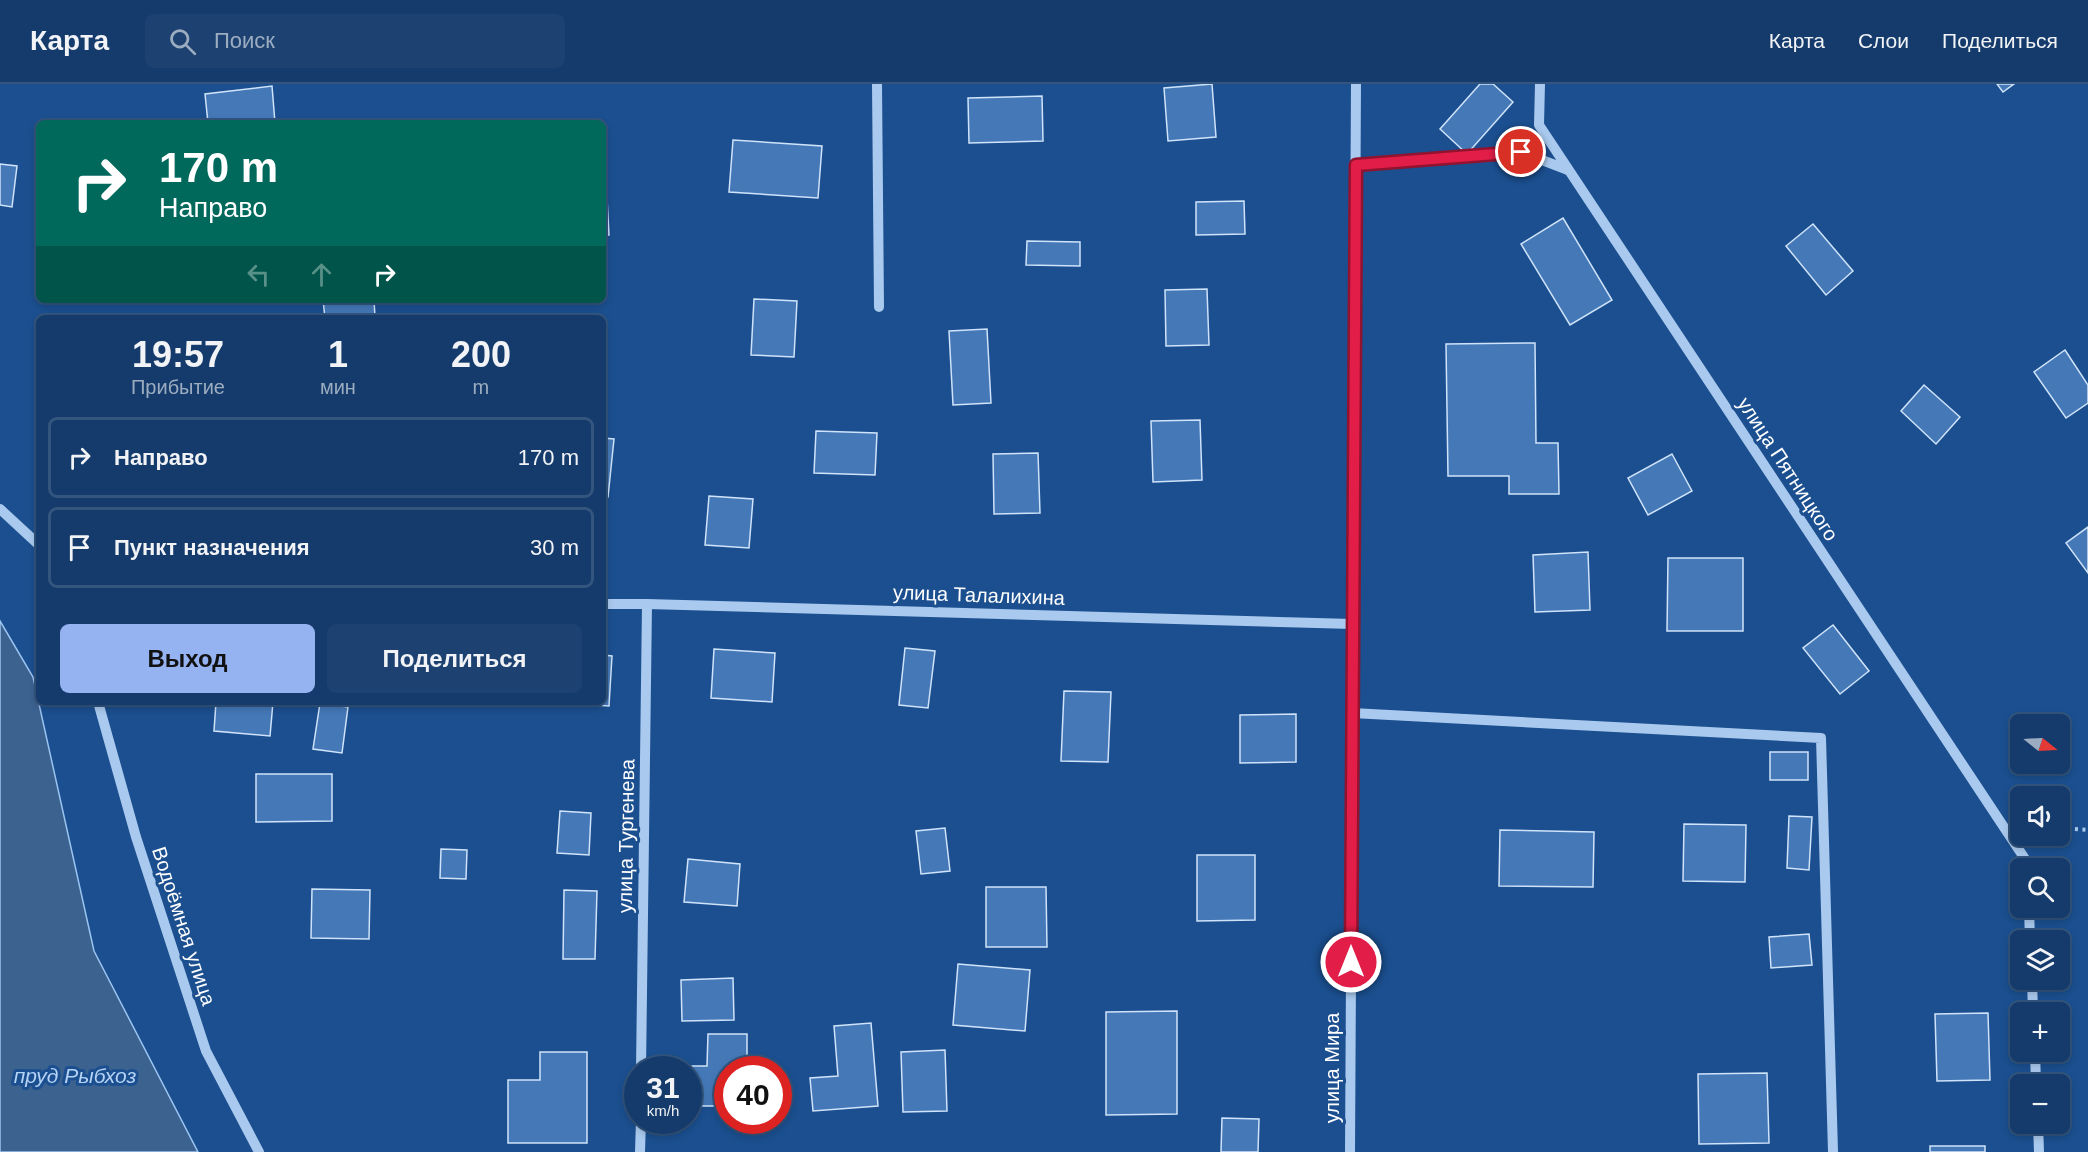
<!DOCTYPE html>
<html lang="ru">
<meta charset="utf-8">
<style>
:root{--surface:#143b6b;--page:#1d4271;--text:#f1f3f6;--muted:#9dadc1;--line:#33557e;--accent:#95b2f1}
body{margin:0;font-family:Helvetica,sans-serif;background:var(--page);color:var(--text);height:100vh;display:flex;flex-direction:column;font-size:22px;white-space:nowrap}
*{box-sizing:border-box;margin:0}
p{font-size:20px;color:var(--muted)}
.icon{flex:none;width:33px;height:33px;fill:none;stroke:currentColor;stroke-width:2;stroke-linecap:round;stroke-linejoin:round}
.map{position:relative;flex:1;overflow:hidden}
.panel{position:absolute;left:36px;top:231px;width:570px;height:390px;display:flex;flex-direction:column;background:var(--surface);border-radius:9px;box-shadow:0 3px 9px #0003,0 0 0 2px var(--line)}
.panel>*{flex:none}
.top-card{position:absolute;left:36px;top:36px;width:570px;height:183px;border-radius:9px;box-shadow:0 3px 9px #0003,0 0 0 2px var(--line);background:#00695c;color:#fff;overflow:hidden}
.needle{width:39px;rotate:108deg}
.tools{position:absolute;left:2010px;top:630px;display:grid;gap:12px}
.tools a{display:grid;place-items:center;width:60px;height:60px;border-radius:9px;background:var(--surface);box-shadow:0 3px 9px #0003,0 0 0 2px var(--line);font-size:30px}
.speed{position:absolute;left:624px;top:972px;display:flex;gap:12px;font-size:30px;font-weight:700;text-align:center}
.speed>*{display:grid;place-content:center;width:78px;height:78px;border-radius:50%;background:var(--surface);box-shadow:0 3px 9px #0003,0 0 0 2px var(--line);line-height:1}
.speed small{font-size:15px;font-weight:400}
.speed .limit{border:9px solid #d22;background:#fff;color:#111}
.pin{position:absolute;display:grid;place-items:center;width:51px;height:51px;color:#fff;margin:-26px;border:3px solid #fff;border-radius:50%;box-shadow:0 2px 6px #0007}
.me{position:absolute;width:66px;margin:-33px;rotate:0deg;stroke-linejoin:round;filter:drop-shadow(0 0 4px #0008)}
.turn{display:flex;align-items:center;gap:21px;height:126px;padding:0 24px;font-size:27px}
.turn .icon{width:78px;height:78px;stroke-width:2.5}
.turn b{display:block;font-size:42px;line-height:51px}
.lanes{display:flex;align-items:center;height:57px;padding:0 24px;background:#0003;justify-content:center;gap:30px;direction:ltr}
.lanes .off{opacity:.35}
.eta{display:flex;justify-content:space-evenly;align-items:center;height:102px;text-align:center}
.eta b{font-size:36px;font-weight:600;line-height:42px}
.action{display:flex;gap:12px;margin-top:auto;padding:12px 24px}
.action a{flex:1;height:69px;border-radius:9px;background:var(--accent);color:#111;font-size:24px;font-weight:600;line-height:69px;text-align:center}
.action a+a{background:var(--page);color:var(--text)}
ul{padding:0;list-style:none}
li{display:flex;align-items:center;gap:18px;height:81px;margin:0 12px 9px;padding:0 12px;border:3px solid var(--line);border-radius:9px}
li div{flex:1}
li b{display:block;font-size:22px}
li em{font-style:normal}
header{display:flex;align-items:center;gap:36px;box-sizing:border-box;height:84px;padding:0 30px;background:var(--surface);border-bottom:2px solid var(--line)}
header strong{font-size:28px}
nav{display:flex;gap:33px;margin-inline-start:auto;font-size:21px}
.search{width:420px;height:54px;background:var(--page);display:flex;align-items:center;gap:15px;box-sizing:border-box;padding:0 21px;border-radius:9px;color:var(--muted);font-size:22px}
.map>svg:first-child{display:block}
.water{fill:#3c6290;stroke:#9cc4f0;stroke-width:1.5}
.building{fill:#4478b7;stroke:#cfe3fa;stroke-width:1.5}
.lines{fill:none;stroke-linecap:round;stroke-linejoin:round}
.path{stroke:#a9c9ee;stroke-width:4;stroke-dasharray:3 4.5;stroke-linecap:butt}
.minor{stroke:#a9c9ee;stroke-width:10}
.route-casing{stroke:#92132f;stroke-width:15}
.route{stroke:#e11d48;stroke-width:10}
.labels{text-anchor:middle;stroke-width:6;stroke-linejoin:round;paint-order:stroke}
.street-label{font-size:20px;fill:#fff;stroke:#1b4f8f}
.water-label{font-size:21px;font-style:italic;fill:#b5d3f5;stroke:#1b4f8f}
</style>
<header>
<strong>Карта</strong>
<div class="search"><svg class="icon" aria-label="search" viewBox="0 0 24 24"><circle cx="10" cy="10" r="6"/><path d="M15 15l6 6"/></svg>Поиск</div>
<nav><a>Карта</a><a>Слои</a><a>Поделиться</a></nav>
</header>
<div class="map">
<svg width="2088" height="1068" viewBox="0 0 2088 1068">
<rect width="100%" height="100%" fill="#1b4f8f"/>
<polygon class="water" points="0,537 33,593 94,867 198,1068 0,1068"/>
<g class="building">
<polygon points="1212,0 1216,53 1168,57 1164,4"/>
<polygon points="1480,0 1493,0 1513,18 1467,70 1440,45"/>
<polygon points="1997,0 2014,0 2003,8"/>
<polygon points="272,2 275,39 208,39 205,10"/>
<polygon points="1042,12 1043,57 969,59 968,14"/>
<polygon points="733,56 822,62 818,114 729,108"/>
<polygon points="0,80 17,82 12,123 0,121"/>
<polygon points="603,114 607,114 609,151 603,151"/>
<polygon points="1244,117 1245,150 1196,151 1196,118"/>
<polygon points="1563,134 1612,216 1570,241 1521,160"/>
<polygon points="1813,140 1853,187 1826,211 1786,162"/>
<polygon points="1027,157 1080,158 1080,182 1026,181"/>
<polygon points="1207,205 1209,261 1166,262 1165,206"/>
<polygon points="754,215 797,217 794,273 751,271"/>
<polygon points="323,216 374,216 375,233 325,234"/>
<polygon points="987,245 991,319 953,321 949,247"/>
<polygon points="1535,259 1536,359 1558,359 1559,410 1509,410 1509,392 1448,392 1446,260"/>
<polygon points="2065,266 2088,301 2088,319 2066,334 2034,288"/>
<polygon points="1924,301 1960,333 1936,360 1901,327"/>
<polygon points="1200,336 1202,396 1153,398 1151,337"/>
<polygon points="816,347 877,349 875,391 814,389"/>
<polygon points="603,354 614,355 608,413 603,413"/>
<polygon points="1038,369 1040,429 994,430 993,370"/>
<polygon points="1672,370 1692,407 1648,431 1628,394"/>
<polygon points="709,412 753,415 749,464 705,461"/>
<polygon points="2088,443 2088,489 2066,459"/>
<polygon points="1588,468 1590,526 1535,528 1533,471"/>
<polygon points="1668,474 1743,474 1743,547 1667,547"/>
<polygon points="1833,541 1869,587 1840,610 1803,564"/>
<polygon points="905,564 935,567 928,624 899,621"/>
<polygon points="714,565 775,569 772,618 711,614"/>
<polygon points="603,571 612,572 609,622 565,619 603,618"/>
<polygon points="1064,607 1111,608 1108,678 1061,677"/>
<polygon points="216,618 273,618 270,652 214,647"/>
<polygon points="320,619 348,623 342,669 313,665"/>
<polygon points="1296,630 1296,678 1240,679 1240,631"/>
<rect x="1770" y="668" width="38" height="28"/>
<polygon points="256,690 332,690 332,737 256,738"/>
<polygon points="560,727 591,729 589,771 557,769"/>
<polygon points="1789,732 1812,733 1809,786 1787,784"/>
<polygon points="1684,740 1746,741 1745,798 1683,797"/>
<polygon points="945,744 950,787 921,790 916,747"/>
<polygon points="1500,746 1594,748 1593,803 1499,802"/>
<polygon points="441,765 467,766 466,795 440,794"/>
<polygon points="1197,771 1255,771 1255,836 1197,837"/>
<polygon points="688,775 740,780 737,822 684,818"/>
<polygon points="986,803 1046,803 1047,863 986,863"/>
<polygon points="312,805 370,806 369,855 311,854"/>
<polygon points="564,806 597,807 595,875 563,875"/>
<polygon points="1809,850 1812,881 1771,884 1769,853"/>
<polygon points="958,880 1030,886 1025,947 953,941"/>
<polygon points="733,894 734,936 682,937 681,896"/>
<polygon points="1177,927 1177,1030 1106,1031 1106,928"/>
<polygon points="1988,929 1990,996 1937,997 1935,930"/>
<polygon points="871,939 878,1022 813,1027 810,994 838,992 834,942"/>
<polygon points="708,950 747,950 747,986 728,986 728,1022 692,1022 692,982 707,982"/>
<polygon points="945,966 947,1027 903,1028 901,968"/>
<polygon points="540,968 587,968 587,1059 508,1059 508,996 540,996"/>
<polygon points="1767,989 1769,1059 1699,1060 1698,990"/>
<polygon points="1222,1034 1259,1035 1258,1068 1221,1068"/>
<rect x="1930" y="1062" width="55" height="6"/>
</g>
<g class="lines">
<polyline class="path" points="2060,744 2088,746"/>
<g class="minor">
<polyline points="877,0 879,223"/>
<polyline points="1540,0 1539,41 2027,778 2027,784"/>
<polyline points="1356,81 1521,68 1568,86"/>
<polyline points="0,425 39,461"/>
<polyline points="603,520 647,520 1353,540"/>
<polyline points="98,618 136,753 206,967 259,1068"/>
<polyline points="1352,629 1821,654 1833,1068"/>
<polyline points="2029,824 2030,856"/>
<polyline points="2032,896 2033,928"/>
<polyline points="2035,968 2036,1000"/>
<polyline points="641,986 647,520"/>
<polyline points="2038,1040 2039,1068"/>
<polyline points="640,1068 641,1036"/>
<polyline points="1350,1068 1356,0"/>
</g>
</g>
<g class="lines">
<defs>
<polyline id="route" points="1351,878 1356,81 1521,68"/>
</defs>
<use href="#route" class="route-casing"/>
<use href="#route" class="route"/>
</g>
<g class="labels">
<g class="street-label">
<text transform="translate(1788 385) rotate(57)" y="7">улица Пятницкого</text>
<text transform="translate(979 511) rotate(2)" y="7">улица Талалихина</text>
<text transform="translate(626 752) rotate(-89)" y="7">улица Тургенева</text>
<text transform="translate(184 842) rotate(72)" y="7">Водоёмная улица</text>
<text transform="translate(1332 984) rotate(-90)" y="7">улица Мира</text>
</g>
<g class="water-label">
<text x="75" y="999">пруд Рыбхоз</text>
</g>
</g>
</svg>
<div class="tools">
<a><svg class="needle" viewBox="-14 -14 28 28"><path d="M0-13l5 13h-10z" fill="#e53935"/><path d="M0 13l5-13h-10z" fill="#9dadc1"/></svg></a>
<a><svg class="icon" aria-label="sound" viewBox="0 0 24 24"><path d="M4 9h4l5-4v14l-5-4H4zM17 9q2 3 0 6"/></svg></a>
<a><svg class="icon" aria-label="search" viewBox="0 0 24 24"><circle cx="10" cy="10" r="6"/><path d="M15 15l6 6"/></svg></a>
<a><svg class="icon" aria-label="layers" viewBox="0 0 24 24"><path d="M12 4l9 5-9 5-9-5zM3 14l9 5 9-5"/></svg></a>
<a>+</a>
<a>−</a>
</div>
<div class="speed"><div>31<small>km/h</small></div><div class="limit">40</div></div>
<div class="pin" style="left:1521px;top:68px;background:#d93025"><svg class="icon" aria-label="arrive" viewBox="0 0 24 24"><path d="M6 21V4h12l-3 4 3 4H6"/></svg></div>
<svg class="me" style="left:1351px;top:878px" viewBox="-20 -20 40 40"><circle r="17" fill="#e11d48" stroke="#fff" stroke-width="3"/><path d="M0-11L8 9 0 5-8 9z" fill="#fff"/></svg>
<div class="top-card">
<div class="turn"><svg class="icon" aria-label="right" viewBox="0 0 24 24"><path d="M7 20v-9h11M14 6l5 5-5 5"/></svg><div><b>170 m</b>Направо</div></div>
<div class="lanes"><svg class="icon off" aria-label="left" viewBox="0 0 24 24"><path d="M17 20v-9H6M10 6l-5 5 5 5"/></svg><svg class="icon off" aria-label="ahead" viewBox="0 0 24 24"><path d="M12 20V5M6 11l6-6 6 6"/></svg><svg class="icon" aria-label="right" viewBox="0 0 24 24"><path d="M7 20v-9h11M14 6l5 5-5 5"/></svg></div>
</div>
<section class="panel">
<div class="eta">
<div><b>19:57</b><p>Прибытие</p></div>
<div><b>1</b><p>мин</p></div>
<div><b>200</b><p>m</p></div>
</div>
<ul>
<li><svg class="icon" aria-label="right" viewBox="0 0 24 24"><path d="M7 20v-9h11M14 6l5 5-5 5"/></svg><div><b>Направо</b></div><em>170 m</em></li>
<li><svg class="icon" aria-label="arrive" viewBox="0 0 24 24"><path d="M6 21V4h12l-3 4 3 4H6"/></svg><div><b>Пункт назначения</b></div><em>30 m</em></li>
</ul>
<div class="action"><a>Выход</a><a>Поделиться</a></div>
</section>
</div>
